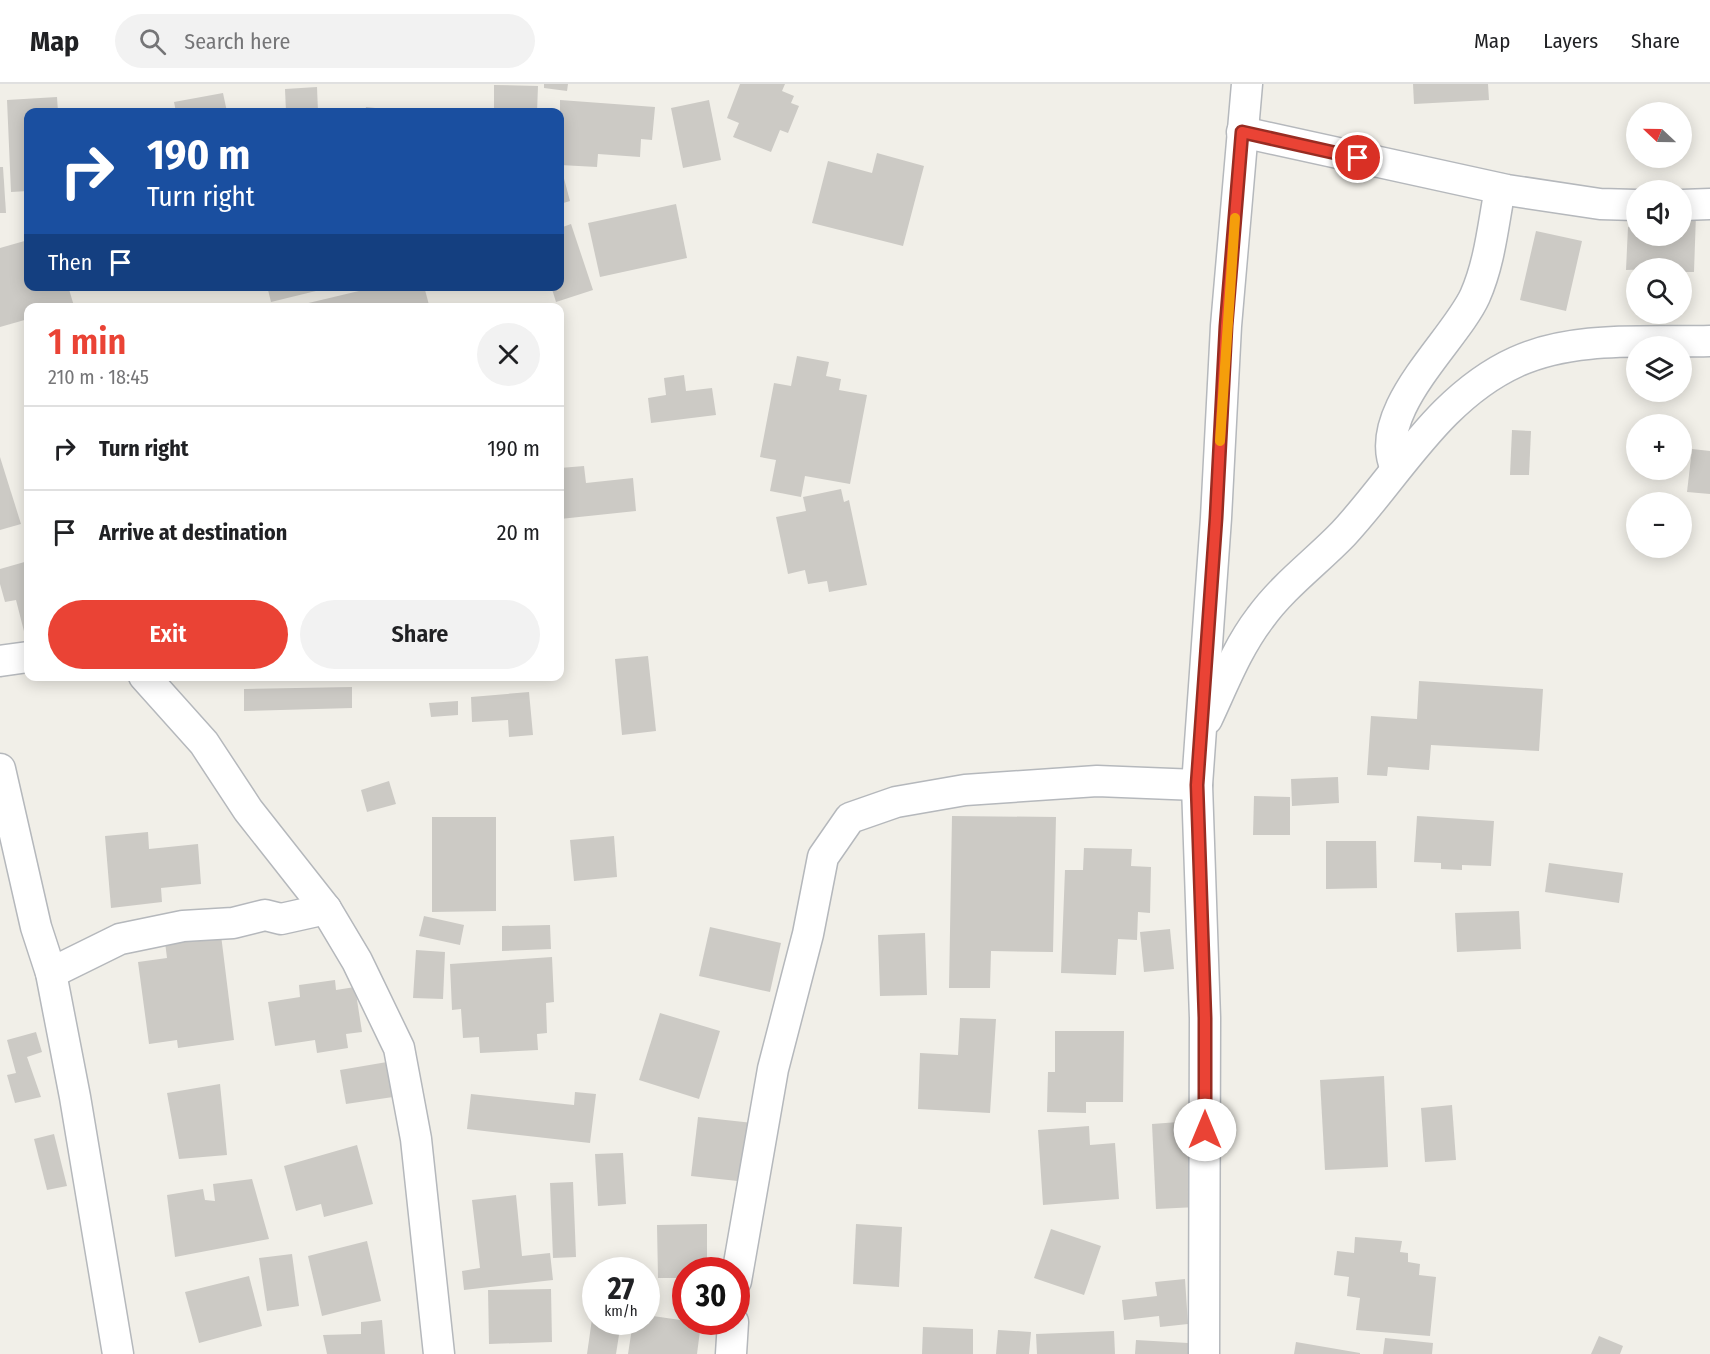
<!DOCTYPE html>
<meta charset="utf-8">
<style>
:root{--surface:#fff;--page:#f2f2f2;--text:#202124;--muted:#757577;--line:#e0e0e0;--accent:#ea4335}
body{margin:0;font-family:"Fira Sans Condensed",sans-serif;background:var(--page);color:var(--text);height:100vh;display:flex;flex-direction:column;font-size:22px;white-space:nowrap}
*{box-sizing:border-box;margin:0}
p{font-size:20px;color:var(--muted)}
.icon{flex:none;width:33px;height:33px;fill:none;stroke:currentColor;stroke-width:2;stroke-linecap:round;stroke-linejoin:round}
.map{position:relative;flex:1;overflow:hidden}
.side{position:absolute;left:24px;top:219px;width:540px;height:378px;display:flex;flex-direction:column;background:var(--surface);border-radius:12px;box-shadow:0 3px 15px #0003}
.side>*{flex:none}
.hud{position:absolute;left:24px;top:24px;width:540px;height:183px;border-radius:12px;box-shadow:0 3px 15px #0003;background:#1a4fa0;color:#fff;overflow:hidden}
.needle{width:39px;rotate:292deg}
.fabs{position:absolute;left:1626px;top:18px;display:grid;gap:12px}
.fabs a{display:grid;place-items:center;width:66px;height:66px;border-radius:50%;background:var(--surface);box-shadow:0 3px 15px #0003;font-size:30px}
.speed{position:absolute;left:582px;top:1173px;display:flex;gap:12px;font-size:30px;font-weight:700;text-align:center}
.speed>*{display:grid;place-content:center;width:78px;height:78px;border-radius:50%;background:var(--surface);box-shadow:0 3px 15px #0003;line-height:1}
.speed small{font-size:15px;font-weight:400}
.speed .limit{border:9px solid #d22;background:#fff;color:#111}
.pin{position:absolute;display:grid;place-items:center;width:51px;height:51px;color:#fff;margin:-26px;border:3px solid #fff;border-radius:50%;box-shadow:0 2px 6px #0007}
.me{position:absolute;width:66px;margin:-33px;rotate:0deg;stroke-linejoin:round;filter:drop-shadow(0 0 4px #0008)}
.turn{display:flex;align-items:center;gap:21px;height:126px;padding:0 24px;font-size:27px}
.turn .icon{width:78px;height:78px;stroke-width:2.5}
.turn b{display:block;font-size:42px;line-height:51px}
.then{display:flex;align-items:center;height:57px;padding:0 24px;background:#0003;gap:12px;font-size:22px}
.round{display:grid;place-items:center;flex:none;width:63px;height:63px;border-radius:32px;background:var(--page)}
.overview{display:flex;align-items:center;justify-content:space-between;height:102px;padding:0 24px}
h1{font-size:36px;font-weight:600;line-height:45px;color:var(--accent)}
.cta{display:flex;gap:12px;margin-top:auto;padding:12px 24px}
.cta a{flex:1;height:69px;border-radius:36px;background:var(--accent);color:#fff;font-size:24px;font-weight:600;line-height:69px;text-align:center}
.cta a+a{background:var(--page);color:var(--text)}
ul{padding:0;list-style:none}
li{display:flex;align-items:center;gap:18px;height:84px;padding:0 24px;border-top:2px solid var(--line)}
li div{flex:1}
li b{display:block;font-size:22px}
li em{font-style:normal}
header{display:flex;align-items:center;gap:36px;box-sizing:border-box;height:84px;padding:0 30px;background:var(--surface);border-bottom:2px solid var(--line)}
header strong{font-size:28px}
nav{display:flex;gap:33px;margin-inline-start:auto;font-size:21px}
.search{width:420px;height:54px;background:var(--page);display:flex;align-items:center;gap:15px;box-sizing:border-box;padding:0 21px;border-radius:33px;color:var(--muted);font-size:22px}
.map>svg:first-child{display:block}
.building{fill:#cccac5}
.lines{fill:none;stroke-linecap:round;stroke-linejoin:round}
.street-casing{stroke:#b5b8bc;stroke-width:33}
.street{stroke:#fff;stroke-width:30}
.route-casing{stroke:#982c22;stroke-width:15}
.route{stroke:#ea4335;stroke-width:10}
.slow{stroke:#f59e0b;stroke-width:10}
</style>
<header>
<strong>Map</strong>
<div class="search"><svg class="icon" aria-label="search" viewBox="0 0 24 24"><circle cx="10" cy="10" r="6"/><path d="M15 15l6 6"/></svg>Search here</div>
<nav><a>Map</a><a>Layers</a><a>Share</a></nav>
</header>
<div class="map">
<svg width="1710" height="1270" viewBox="0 0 1710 1270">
<rect width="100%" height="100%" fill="#f1efe8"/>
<g class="building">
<polygon points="544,0 568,0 567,7 544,4"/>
<polygon points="740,0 785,0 782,7 794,12 791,19 799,22 788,49 780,46 771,68 733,53 739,39 727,34"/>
<polygon points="1413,0 1488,0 1489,16 1414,20"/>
<polygon points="494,1 538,2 537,28 478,28 478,24 494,24"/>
<polygon points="317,3 318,28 286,28 285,5"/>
<polygon points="223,9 227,28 176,28 174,18"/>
<polygon points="57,13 58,28 28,28 28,107 11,108 7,16"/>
<polygon points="560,16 655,23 652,56 641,55 640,73 598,70 597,83 560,81"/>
<polygon points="709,16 721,76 683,84 671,24"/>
<polygon points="366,23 403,27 403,28 365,28"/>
<polygon points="877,69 924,82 903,162 812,139 828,77 872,89"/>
<polygon points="0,83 3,83 6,129 0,129"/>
<polygon points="562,87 570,117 560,120 560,88"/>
<polygon points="676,120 687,174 600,193 588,139"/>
<polygon points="1682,129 1696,130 1694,188 1682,188 1682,184 1626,186 1628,143 1636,143 1636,152 1682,152"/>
<polygon points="571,140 593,206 556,218 551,202 560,202 560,144"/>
<polygon points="1536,147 1582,157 1566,227 1520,216"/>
<polygon points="28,156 28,202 68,202 74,222 28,224 28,235 0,243 0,164"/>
<polygon points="267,202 315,202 316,207 271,218"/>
<polygon points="380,202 424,202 429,221 417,224 301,224 300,221"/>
<polygon points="797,272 829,278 826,292 841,295 839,306 867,311 850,400 805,392 801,413 770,407 776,376 760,373 774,299 791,302"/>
<polygon points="684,291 686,307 712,304 716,331 651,339 648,314 666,311 664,294"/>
<polygon points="1512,346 1531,347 1529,391 1510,391"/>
<polygon points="1692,365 1710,367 1710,410 1687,408"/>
<polygon points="0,373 21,440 0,446"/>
<polygon points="584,382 586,399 633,394 636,427 560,435 560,384"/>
<polygon points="841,405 844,418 849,416 867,501 829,508 827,497 808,500 805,486 788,490 776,433 806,427 803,413"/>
<polygon points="28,477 28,563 16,516 5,518 0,500 0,485"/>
<polygon points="648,572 656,647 622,651 615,575"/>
<polygon points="1419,597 1543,605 1539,667 1431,661 1429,686 1388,683 1387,692 1367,691 1371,632 1417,635"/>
<polygon points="352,603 352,624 244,627 244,605"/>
<polygon points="529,608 533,651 509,653 508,636 472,638 471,613"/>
<polygon points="458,617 458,631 431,633 429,619"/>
<polygon points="1338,693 1339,719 1292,722 1291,695"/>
<polygon points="389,697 396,720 367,728 361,706"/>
<polygon points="1254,712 1290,713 1290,751 1253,751"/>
<polygon points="952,732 1056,733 1053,868 991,867 990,904 949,904"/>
<polygon points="1417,732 1494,737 1491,782 1462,781 1462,786 1441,785 1441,779 1414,778"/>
<polygon points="432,733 496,733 496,827 432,828"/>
<polygon points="148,748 149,765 198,760 201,800 161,804 162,818 111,824 105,752"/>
<polygon points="614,752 617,793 574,797 570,756"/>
<polygon points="1326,757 1376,757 1377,804 1326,805"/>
<polygon points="1084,764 1132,765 1131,782 1151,783 1150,829 1138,828 1137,856 1118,855 1116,891 1061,889 1065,786 1083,786"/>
<polygon points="1549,779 1623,789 1619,819 1545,808"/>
<polygon points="1519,827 1521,865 1457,868 1455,829"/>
<polygon points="424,832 464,841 460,861 419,852"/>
<polygon points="550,841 551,865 502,867 502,842"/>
<polygon points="710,843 781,859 770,908 699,892"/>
<polygon points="1170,845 1174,885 1144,888 1140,848"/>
<polygon points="925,849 927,911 880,912 878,851"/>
<polygon points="221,851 234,956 178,964 177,956 149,960 138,878 167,874 165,858"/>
<polygon points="416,866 445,868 443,915 413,914"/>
<polygon points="552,873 554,918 546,919 547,949 537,950 538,966 480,969 479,953 463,954 461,925 452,926 450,880"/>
<polygon points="335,896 336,906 355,903 362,948 346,950 348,964 317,969 315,956 275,962 268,918 300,913 299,901"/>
<polygon points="660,929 720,947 699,1015 639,996"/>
<polygon points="960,934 996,935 990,1029 918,1025 920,969 958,971"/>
<polygon points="1055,947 1124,947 1123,1018 1086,1018 1086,1029 1047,1028 1048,988 1055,988"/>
<polygon points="36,948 42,968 27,973 41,1013 15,1019 7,991 16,989 7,956"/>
<polygon points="387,978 393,1013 346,1020 340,986"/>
<polygon points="1384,992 1388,1083 1325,1086 1320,996"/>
<polygon points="220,1000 227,1071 179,1075 167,1009"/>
<polygon points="575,1008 596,1010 590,1059 467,1045 471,1010 574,1021"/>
<polygon points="1452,1021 1456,1076 1425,1078 1421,1024"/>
<polygon points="698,1033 753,1039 747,1098 691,1092"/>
<polygon points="1192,1037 1197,1123 1156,1125 1152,1040"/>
<polygon points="1089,1042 1090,1061 1115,1059 1119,1115 1043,1121 1038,1046"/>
<polygon points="54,1050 67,1102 47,1106 34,1055"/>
<polygon points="357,1061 373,1120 324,1133 321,1120 296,1127 284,1082"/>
<polygon points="623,1069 626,1120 598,1122 595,1070"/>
<polygon points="252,1095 269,1155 175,1173 167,1111 203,1105 205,1116 215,1117 213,1100"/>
<polygon points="573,1098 576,1173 553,1174 550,1099"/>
<polygon points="516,1111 522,1172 550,1169 553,1196 464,1206 462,1187 480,1184 472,1116"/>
<polygon points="707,1140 707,1186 686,1186 686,1194 658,1194 657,1141"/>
<polygon points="856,1140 902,1143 899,1203 853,1200"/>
<polygon points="1051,1145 1101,1162 1084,1211 1034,1194"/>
<polygon points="1355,1153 1402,1157 1400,1168 1408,1169 1408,1178 1420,1180 1419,1191 1436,1193 1430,1252 1356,1246 1360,1214 1347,1212 1349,1193 1334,1191 1337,1167 1354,1169"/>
<polygon points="367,1157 381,1217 322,1232 308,1172"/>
<polygon points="292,1170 299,1222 267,1227 259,1174"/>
<polygon points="249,1192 262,1242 199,1259 185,1208"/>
<polygon points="1185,1195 1188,1240 1160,1243 1159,1232 1124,1236 1122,1216 1157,1212 1155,1198"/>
<polygon points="551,1205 552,1258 489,1260 488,1206"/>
<polygon points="593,1228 596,1238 621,1238 616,1270 587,1270"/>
<polygon points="646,1231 701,1239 697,1270 628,1270 633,1238 646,1238"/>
<polygon points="382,1236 385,1270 327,1270 323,1251 361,1250 361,1238"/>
<polygon points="923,1243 973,1245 973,1270 922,1270"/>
<polygon points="998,1246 1031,1248 1029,1270 996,1270"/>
<polygon points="1114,1247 1115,1270 1037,1270 1036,1250"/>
<polygon points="1599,1252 1623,1262 1620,1270 1591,1270"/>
<polygon points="1385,1254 1433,1259 1432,1270 1383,1270"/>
<polygon points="1136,1256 1188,1259 1188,1270 1135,1270"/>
<polygon points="1296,1258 1360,1269 1360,1270 1294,1270"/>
</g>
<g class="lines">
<defs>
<g id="street">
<polyline points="1242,48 1507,106 1600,120 1636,121"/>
<polyline points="1682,121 1710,120"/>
<path d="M1396,385C1370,328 1454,258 1475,212C1490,178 1493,141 1500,105"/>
<polyline points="0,577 28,573"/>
<polyline points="144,592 204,659 248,726 326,825 357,877 399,964 416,1055 439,1270"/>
<path d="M1207,635C1223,601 1237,564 1260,534C1283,502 1316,478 1343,450C1398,391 1439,313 1516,278C1574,251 1648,259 1710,257"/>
<polyline points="0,685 36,843 51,889 75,1013 118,1270"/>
<polyline points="51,889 120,855 183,842 233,839 265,831 281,835 326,825"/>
<polyline points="736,1197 773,985 808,850 823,773 850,734 896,718 965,706 1097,697 1197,701"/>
<polyline points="731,1270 733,1238"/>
<polyline points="1204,1270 1205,934 1197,701 1216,434 1226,242 1247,0"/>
</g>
</defs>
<use href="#street" class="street-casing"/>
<use href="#street" class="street"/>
</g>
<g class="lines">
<defs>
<polyline id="route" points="1205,1046 1205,934 1197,701 1216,434 1226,242 1242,48 1358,74"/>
</defs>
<use href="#route" class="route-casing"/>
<use href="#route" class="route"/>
<polyline class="slow" points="1220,357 1235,134"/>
</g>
</svg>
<div class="fabs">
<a><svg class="needle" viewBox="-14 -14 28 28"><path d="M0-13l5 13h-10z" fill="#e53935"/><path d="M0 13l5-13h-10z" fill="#757577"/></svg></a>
<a><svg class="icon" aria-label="sound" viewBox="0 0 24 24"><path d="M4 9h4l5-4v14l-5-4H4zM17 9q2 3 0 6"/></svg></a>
<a><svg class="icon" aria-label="search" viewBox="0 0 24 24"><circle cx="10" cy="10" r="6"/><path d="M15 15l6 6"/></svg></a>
<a><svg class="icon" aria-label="layers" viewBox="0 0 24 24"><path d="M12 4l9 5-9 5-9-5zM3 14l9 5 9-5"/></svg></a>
<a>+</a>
<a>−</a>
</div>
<div class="speed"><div>27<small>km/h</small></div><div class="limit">30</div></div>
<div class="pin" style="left:1358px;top:74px;background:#d93025"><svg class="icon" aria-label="arrive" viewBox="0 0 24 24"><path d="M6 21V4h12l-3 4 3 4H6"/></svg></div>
<svg class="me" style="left:1205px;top:1046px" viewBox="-20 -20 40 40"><circle r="19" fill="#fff"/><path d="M0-13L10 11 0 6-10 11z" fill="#ea4335"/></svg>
<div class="hud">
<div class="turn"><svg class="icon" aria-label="right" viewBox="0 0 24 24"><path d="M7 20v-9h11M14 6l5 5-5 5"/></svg><div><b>190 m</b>Turn right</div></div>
<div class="then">Then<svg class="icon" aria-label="arrive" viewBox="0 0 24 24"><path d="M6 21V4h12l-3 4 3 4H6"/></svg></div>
</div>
<section class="side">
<div class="overview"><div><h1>1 min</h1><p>210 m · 18:45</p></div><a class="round"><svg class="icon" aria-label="close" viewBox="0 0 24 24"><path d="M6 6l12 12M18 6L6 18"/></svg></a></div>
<ul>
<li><svg class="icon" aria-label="right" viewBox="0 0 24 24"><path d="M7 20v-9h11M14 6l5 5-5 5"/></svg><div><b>Turn right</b></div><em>190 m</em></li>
<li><svg class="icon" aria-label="arrive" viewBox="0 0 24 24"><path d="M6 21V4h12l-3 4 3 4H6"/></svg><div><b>Arrive at destination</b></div><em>20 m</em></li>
</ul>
<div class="cta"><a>Exit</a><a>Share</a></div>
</section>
</div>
